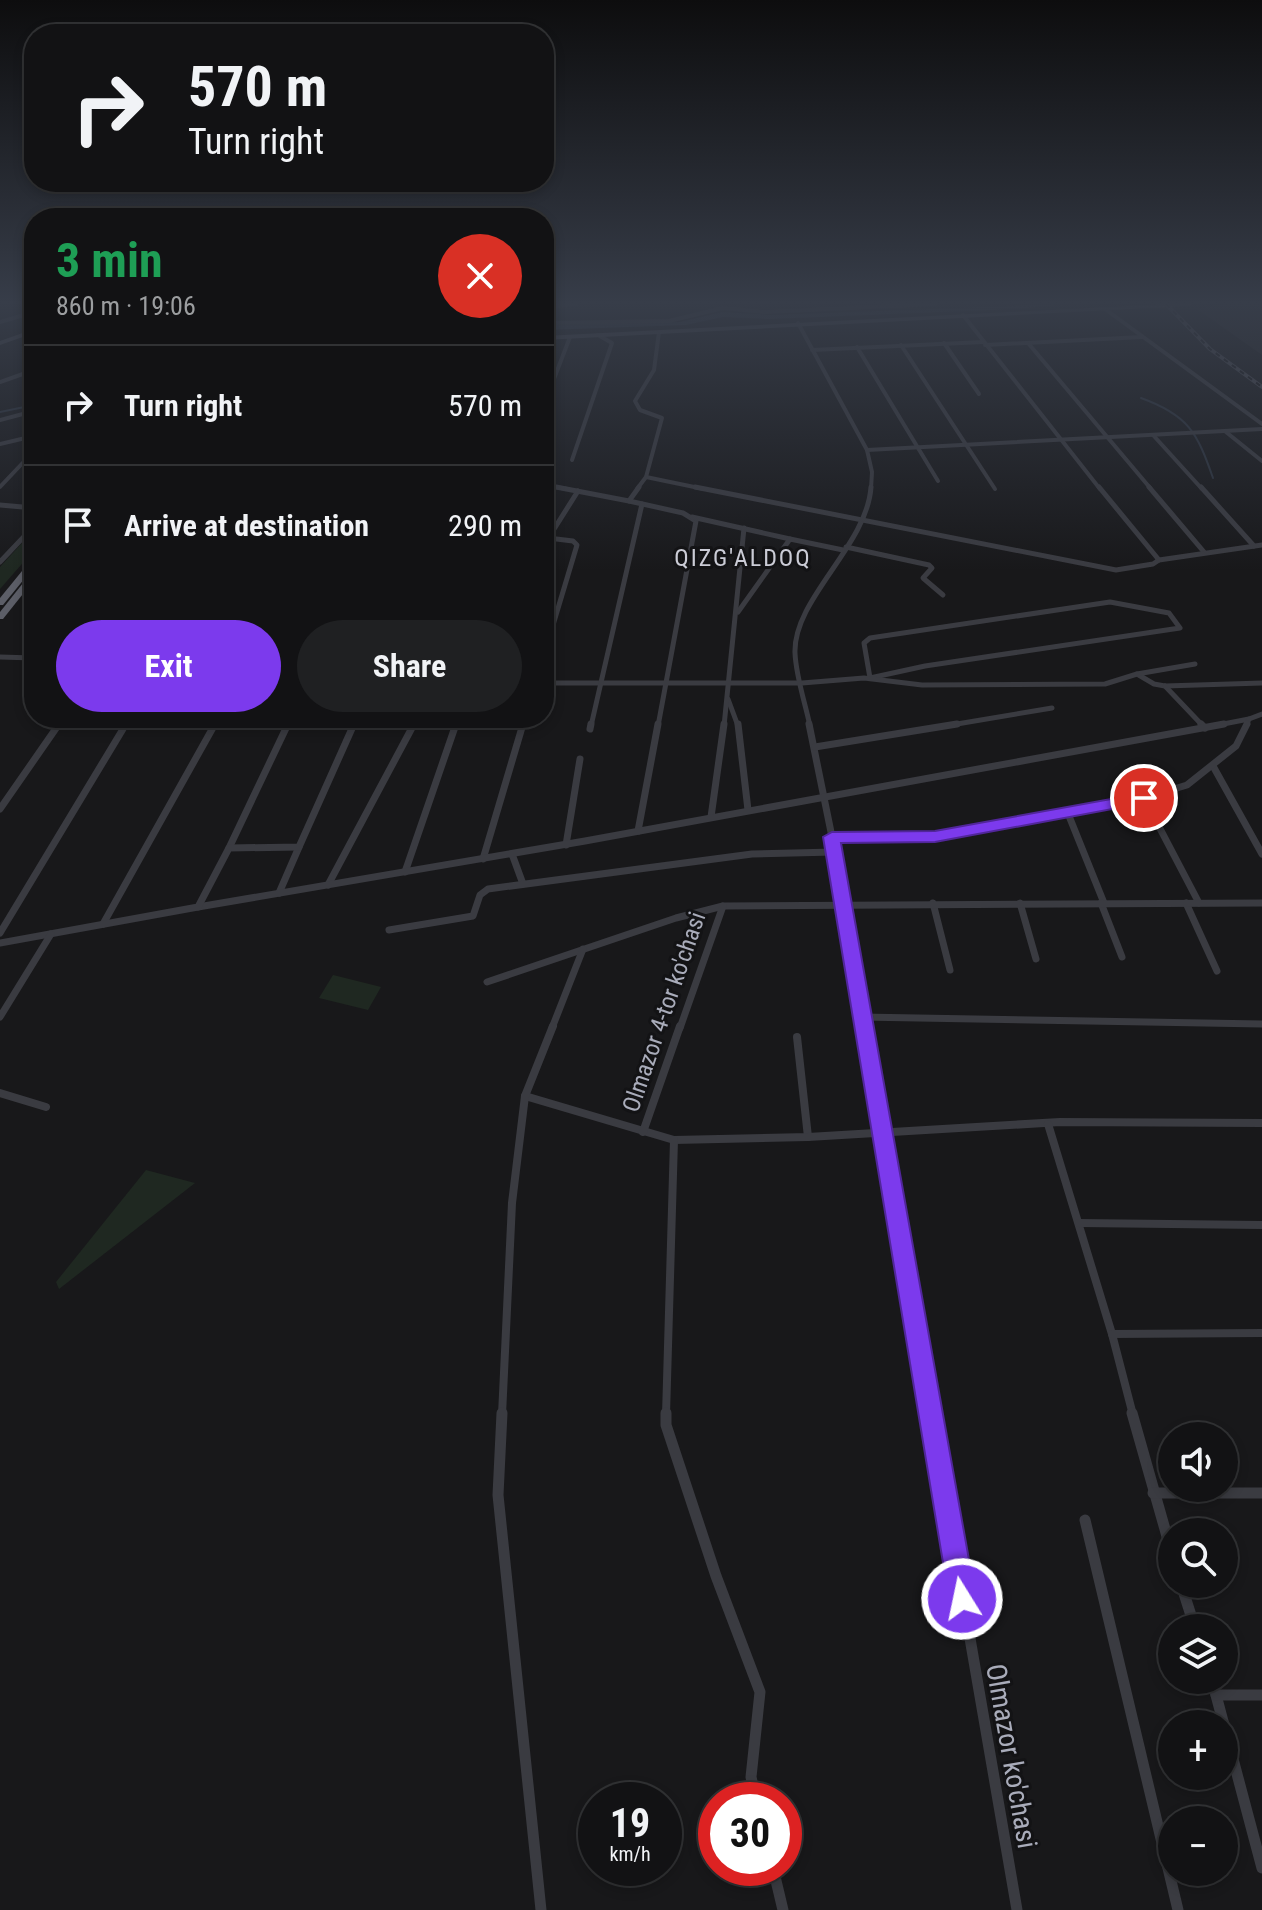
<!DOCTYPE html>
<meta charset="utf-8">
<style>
:root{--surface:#121214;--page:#1f2022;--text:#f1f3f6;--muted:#9c9ea0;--line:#313234;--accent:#7c3aed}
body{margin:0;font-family:"Roboto Condensed",sans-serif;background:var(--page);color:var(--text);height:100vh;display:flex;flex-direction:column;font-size:30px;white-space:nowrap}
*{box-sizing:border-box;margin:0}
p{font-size:26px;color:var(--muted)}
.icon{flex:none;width:44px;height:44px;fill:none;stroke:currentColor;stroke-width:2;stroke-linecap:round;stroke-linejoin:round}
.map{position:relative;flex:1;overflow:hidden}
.drawer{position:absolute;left:24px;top:208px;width:530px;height:520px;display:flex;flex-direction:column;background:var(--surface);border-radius:32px;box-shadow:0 4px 12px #0003,0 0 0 2px var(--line)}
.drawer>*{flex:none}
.top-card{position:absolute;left:24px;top:24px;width:530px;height:168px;border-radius:32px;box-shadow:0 4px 12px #0003,0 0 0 2px var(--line);background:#121214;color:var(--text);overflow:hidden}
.tools{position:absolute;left:1158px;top:1422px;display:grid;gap:16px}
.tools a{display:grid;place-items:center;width:80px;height:80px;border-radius:50%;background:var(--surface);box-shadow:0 4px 12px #0003,0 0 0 2px var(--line);font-size:40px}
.speed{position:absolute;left:578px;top:1782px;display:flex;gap:16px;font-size:40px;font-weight:700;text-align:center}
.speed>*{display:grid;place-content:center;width:104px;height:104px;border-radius:50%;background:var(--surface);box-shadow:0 4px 12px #0003,0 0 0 2px var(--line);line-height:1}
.speed small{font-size:20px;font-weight:400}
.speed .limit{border:12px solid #d22;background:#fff;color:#111}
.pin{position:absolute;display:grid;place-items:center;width:68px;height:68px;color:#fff;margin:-34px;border:4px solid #fff;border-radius:50%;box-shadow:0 2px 8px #0007}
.me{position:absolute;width:88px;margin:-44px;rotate:350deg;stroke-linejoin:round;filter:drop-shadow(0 0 6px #0008)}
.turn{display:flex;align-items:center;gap:28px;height:168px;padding:0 32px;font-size:36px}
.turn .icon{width:104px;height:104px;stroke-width:2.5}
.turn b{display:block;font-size:56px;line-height:68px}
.round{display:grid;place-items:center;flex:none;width:84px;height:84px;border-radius:42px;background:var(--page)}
.headline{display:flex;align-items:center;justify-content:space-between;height:136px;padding:0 32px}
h1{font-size:48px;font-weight:700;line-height:60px;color:#1e9e55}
.cta{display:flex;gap:16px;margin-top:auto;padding:16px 32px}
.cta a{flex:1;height:92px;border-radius:48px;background:var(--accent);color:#fff;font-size:32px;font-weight:700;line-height:92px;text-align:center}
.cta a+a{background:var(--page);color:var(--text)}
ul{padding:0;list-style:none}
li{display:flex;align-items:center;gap:24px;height:120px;padding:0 32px;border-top:2px solid var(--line)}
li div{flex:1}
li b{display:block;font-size:30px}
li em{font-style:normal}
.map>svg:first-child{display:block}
.built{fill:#242427}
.green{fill:#1f2821}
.water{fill:#2d343f}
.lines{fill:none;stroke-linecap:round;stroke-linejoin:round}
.stream{stroke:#2d343f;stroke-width:2}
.minor-far4{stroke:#3a3b41;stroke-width:4}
.minor-far3{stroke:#3a3b41;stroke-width:5}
.minor-far2{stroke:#3a3b41;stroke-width:7}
.minor-far1{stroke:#3a3b41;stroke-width:8}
.minor{stroke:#3a3b41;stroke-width:11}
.secondary{fill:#46474f;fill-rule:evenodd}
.trunk{fill:#5c5e67;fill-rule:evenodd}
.rail-casing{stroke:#4b4c54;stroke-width:4}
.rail{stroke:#131315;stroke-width:2;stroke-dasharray:5;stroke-linecap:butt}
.route{fill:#7c3aed;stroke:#51269a;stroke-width:2}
.labels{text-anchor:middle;stroke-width:6;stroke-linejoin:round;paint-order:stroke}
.far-quarter-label{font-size:24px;letter-spacing:2px;fill:#cbccd6;stroke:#131315}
.street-label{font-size:24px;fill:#a9acba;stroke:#131315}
.near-street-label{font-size:28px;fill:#a9acba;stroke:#131315}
</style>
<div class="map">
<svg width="1262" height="1910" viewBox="0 0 1262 1910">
<rect width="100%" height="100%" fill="#18181a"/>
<polygon class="built" points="1224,304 1262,304 1262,355 1197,309"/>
<g class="green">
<polygon points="34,530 34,550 0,589 0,567"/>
<polygon points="333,975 381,987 368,1010 319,998"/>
<polygon points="146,1170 195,1183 59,1289 56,1282"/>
</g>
<polygon class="water" points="1065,304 1016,309 770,319 723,317 686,325 544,330 544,325 680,322 722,312 771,315"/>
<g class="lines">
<g class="stream">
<polyline points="544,305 556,304"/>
<path d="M1141,398C1188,415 1197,432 1213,478"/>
<polyline points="0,412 34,405"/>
</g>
<g class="minor-far4">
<polyline points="544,307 576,304"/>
<polyline points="1105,309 1262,424"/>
<polyline points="963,315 1100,489"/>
<polyline points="0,322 34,312"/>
<polyline points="544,323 669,321 723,308 765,312 935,304"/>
<polyline points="798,323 867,450 872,472 871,489"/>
<polyline points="944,343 979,394"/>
<polyline points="1028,343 1151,489"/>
<polyline points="901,345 995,489"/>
<polyline points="985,345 1142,337"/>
<polyline points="857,347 938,481"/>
<polyline points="812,350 983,342"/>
<polyline points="0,382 34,370"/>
<polyline points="544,405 570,337"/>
<polyline points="0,420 34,411"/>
<polyline points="1226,432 1262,461"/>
<polyline points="1153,435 1202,489"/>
<polyline points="0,444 34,436"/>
<polyline points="867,450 1262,429"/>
<polyline points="572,460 612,343 598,335"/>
<polyline points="646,477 704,489"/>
<polyline points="544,485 567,489"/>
<polyline points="0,487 34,451"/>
<polyline points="637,489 646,477 662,418 640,410 635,401 654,370 659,332"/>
</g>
<g class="minor-far3">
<polyline points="556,487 629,501"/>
<polyline points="639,487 629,501 683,513 696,521 658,726"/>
<polyline points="695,487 1116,570 1153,564 1159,560 1099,487"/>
<polyline points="1149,487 1204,552"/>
<polyline points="1201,487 1254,546"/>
<polyline points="0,505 34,508"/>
<polyline points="692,517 790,539"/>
<polyline points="544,545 578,491"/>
<polyline points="846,547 929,565 932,568 923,578 943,595"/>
<polyline points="1159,560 1262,545"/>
<polyline points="0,562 34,526"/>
<polygon points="1110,602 1169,613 1180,628 925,666 870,678 864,643 870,638"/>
<polyline points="738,612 790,539 843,550"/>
<polyline points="544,655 577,545 573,541 548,538"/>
<polyline points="0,657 34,658"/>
<polyline points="1137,674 1154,684 1165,686 1262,683"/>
<polyline points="544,683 802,683 864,678 922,685 1105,684 1137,674 1195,664"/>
<polyline points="1165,686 1203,726"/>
<polyline points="728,699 738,726"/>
<polyline points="179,724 183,718"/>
<polyline points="58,726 63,718"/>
<polyline points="124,726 129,718"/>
<polyline points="214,726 218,718"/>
<polyline points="287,726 291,718"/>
<polyline points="354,726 357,718"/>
<polyline points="413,726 417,718"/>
<polyline points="455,726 458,718"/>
<polyline points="523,726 525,718"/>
<polyline points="591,726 642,504"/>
<polyline points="724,726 744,528"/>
<path d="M810,726C805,702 796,677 795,653C793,599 867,546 871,487"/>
<polyline points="945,726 1052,708"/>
<polyline points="1213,726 1249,719"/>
<polyline points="1246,726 1249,719 1262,714"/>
</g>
<g class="minor-far2">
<polyline points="738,724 748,810"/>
<polyline points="809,724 832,837"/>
<polyline points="1201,724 1205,728"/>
<polyline points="590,729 591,724"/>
<polyline points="815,747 957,724"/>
<polyline points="1213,766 1262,854"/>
<polyline points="1144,798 1199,903"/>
<polyline points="0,809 59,724"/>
<polyline points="1067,811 1104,903"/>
<polyline points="711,817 724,724"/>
<polyline points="638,831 658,724"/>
<polyline points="566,845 580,759"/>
<polyline points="229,848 288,724"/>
<polyline points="512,854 523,884"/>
<polyline points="483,859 523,724"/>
<polyline points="405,872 456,724"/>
<polyline points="328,885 414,724"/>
<polyline points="279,893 299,847"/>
<polyline points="933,903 950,970"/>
<polyline points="1020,903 1036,959"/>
<polyline points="1101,903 1122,957"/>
<polyline points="1186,903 1217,971"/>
<polyline points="198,907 585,841 1224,724"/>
<polyline points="103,924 215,724"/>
<polyline points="389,930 473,916 480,895 488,889 752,854 834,852"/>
<polyline points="0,933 126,724"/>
<polyline points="0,943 198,907 229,848 299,847 354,724"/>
<polyline points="487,982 676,918 723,906 1262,903"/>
<polyline points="0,1017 51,934"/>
<polyline points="861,1017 1262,1024"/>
<polyline points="552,1028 583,949"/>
<polyline points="680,1028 723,906"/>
<polyline points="865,1028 832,837 935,837 1144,798 1187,785 1236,746 1247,724"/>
</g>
<g class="minor-far1">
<polyline points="865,1026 932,1415"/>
<polyline points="797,1037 808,1137"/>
<polyline points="0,1093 46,1107"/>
<polyline points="525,1096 674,1140 808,1137 1060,1122 1262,1123"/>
<polyline points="1048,1124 1112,1334 1133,1415"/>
<polyline points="643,1132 680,1026"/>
<polyline points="1079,1223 1262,1225"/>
<polyline points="1112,1334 1262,1333"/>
<polyline points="502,1415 512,1203 525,1096 553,1026"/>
<polyline points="666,1415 674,1140"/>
</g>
<g class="minor">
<polyline points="502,1413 498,1495 541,1910"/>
<polyline points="666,1413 666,1425 716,1576 760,1692 751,1777 756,1800"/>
<polyline points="931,1413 1017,1910"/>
<polyline points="1132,1413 1172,1554"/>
<polyline points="1153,1493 1262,1493"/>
<polyline points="1085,1520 1178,1910"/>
<polyline points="1181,1584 1195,1628"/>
<polyline points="1212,1680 1262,1868"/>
<polyline points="1216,1695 1262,1695"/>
<polyline points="773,1868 783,1910"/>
</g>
<g class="secondary">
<polygon points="1166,304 1192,304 1189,306 544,340 544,336"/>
<polygon points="34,329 34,333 0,345 0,341"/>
</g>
<g class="trunk">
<polygon points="31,560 34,560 34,567 3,605 0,605 0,598"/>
<polygon points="31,573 34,573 34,580 3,619 0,619 0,612"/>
</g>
<defs>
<polyline id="rail" points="1166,304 1210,349 1262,387"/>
</defs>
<use href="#rail" class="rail-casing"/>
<use href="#rail" class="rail"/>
</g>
<linearGradient id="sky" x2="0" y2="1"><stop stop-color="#0d0d0e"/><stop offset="0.53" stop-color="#373d49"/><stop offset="1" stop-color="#373d49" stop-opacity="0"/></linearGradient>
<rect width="1262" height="571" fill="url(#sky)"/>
<polygon class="route" points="1144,793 1150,795 1150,802 935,842 841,843 976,1599 972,1609 962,1613 953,1609 949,1599 823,837 832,832 935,831"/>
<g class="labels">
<g class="far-quarter-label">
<text x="743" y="566">QIZG'ALDOQ</text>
</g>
<g class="street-label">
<text transform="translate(664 1012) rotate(-71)" y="8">Olmazor 4-tor ko'chasi</text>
</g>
<g class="near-street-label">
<text transform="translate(1012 1756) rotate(80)" y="10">Olmazor ko'chasi</text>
</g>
</g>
</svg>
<div class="tools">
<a><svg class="icon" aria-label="sound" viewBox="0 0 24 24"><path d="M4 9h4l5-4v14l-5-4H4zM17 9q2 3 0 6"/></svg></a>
<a><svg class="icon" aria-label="search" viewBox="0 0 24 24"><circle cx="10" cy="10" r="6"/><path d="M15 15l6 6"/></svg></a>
<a><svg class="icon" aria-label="layers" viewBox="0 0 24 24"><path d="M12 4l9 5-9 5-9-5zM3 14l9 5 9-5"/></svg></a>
<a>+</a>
<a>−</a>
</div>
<div class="speed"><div>19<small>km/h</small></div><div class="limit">30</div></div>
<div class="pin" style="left:1144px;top:798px;background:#d93025"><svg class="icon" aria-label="arrive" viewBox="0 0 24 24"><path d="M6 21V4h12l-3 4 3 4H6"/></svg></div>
<svg class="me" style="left:962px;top:1599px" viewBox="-20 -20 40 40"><circle r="17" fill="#7c3aed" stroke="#fff" stroke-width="3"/><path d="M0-11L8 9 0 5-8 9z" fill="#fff"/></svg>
<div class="top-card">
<div class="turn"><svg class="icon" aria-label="right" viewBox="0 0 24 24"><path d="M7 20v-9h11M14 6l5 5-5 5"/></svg><div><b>570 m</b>Turn right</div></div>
</div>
<section class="drawer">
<div class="headline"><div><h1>3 min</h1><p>860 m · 19:06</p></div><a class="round" style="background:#d93025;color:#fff"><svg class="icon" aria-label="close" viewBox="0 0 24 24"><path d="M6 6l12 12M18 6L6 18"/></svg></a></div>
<ul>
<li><svg class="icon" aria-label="right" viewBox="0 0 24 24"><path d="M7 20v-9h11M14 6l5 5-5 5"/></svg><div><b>Turn right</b></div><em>570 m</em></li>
<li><svg class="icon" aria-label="arrive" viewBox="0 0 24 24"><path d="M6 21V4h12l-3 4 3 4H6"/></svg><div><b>Arrive at destination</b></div><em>290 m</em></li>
</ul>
<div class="cta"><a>Exit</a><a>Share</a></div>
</section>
</div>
